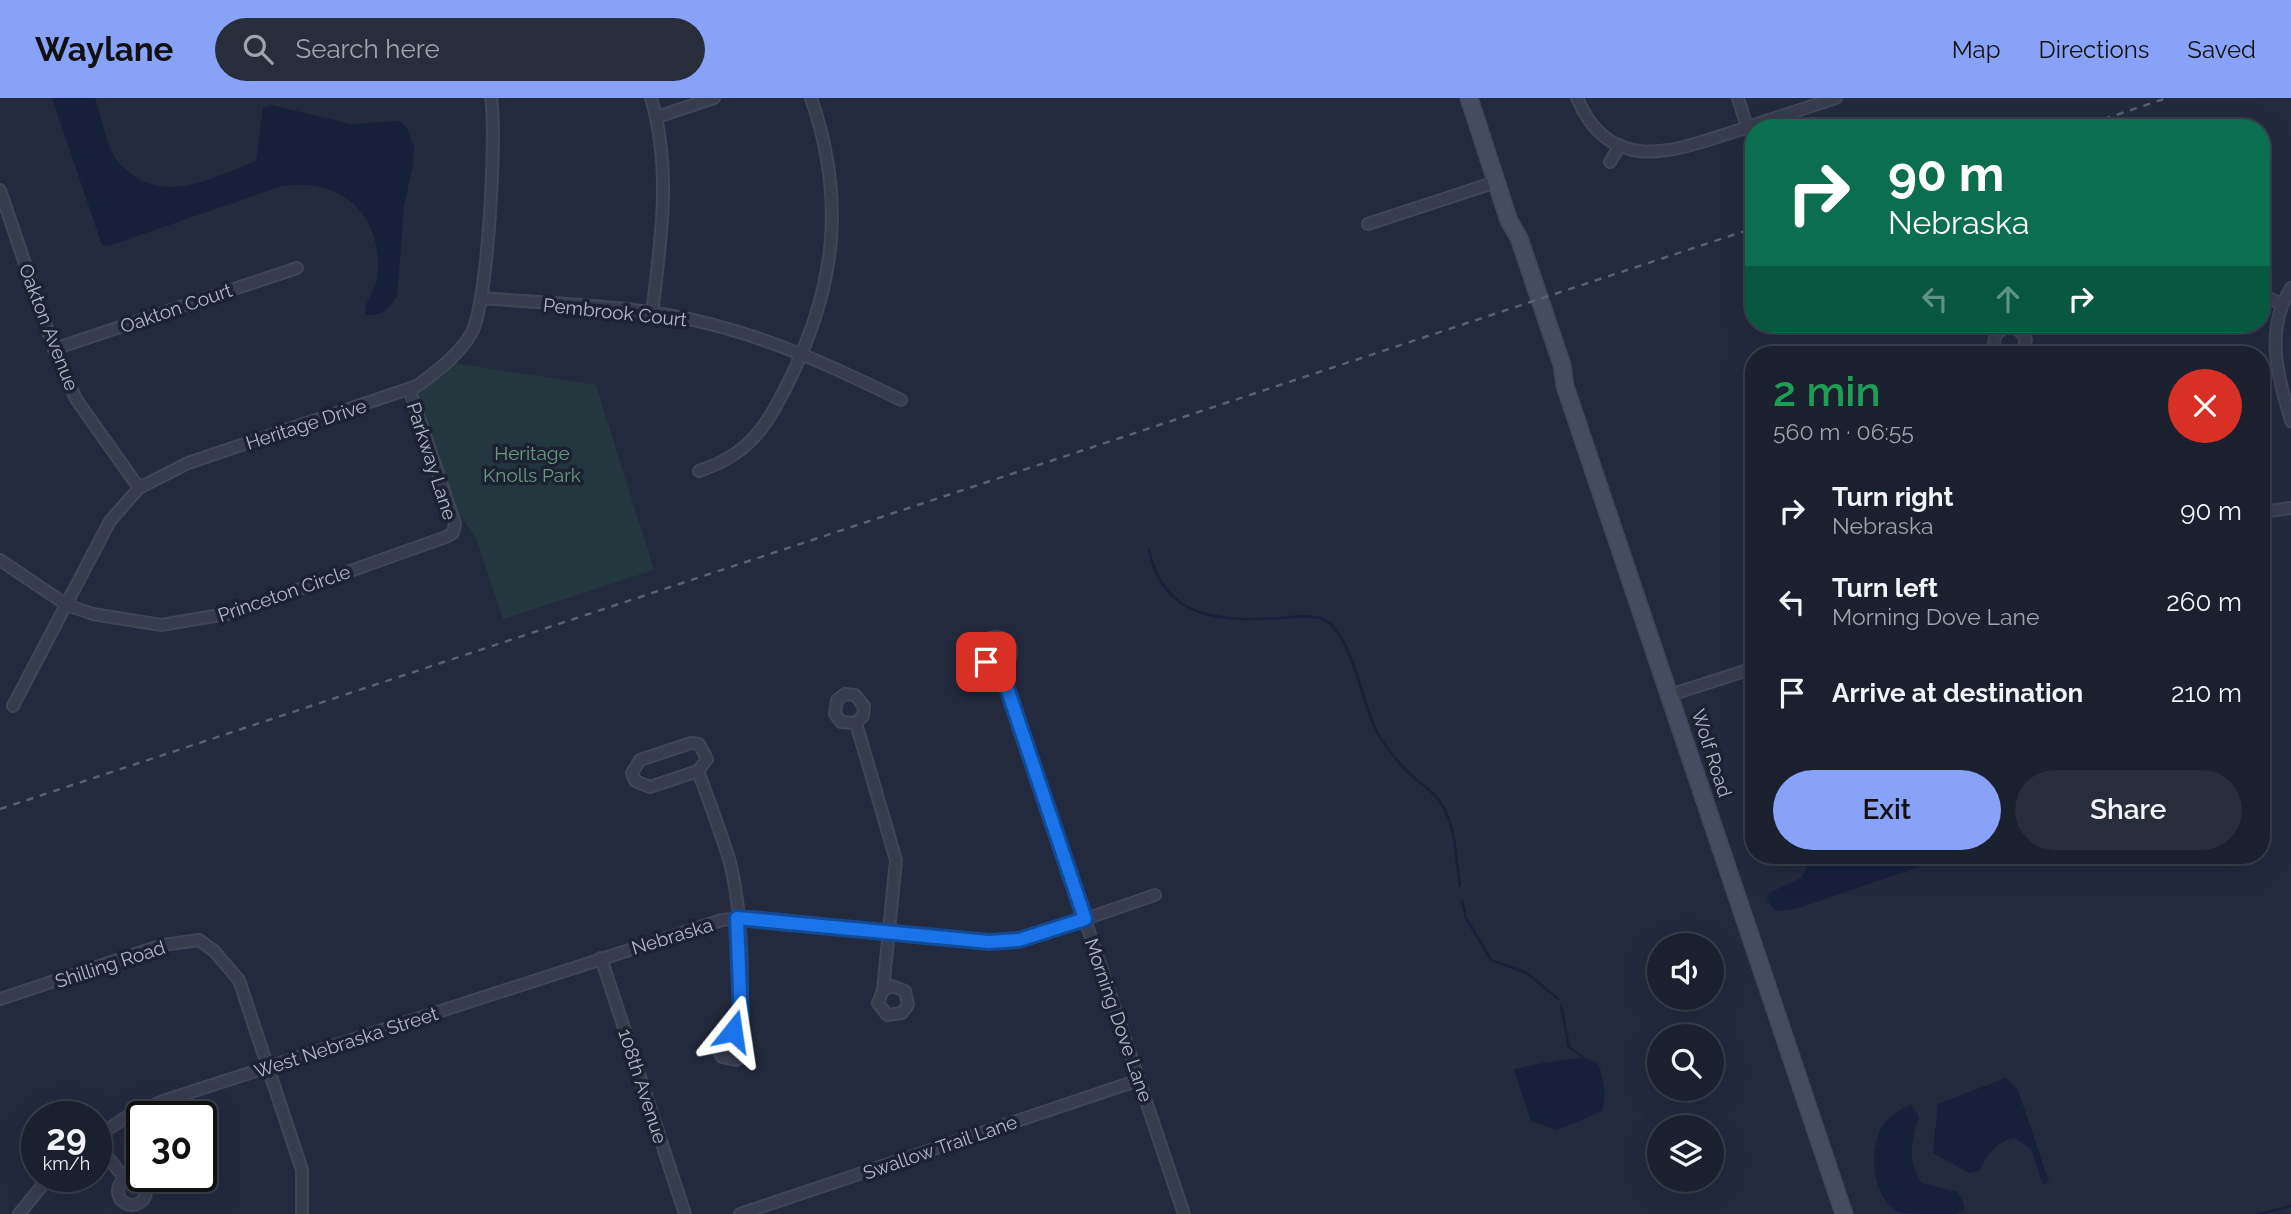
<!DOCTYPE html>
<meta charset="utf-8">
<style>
:root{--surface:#1a202e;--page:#272d3a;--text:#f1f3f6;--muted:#9fa3aa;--line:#383e4a;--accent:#88a2f8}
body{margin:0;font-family:Raleway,sans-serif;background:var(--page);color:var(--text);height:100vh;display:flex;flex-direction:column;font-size:26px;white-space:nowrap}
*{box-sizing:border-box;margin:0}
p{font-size:23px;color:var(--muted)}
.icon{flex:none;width:38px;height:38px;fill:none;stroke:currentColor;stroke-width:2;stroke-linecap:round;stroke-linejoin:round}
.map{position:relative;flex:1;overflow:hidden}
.drawer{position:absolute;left:1745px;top:248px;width:525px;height:518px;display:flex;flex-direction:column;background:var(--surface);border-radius:28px;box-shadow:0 7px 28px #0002,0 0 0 2px var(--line)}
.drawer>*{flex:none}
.guide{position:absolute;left:1745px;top:21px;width:525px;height:214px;border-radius:28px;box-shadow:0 7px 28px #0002,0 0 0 2px var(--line);background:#0b6e4f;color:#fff;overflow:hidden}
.tools{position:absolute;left:1647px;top:835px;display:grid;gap:14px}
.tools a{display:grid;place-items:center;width:77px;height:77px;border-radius:50%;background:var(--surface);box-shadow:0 7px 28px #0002,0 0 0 2px var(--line);font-size:35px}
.speed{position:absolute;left:21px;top:1003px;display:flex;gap:14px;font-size:35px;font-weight:700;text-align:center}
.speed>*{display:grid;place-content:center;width:91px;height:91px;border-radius:50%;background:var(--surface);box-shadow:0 7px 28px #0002,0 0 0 2px var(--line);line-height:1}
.speed small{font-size:18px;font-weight:400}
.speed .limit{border:4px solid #111;border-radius:10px;background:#fff;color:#111}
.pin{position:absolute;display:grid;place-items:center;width:60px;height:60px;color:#fff;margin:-30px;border-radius:14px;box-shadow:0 4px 10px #0006}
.me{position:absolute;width:77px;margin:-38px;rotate:15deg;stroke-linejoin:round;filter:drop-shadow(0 0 5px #0008)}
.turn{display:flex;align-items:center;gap:24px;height:147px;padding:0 28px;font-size:32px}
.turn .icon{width:91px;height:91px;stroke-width:2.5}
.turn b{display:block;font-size:49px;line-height:60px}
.lanes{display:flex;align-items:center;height:66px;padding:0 28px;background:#0003;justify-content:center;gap:35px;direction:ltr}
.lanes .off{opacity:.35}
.round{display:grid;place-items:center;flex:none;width:74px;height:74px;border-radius:37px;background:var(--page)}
.summary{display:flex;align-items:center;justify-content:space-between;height:119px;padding:0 28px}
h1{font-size:42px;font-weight:600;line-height:52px;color:#1e9e55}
.action{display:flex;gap:14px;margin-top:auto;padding:14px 28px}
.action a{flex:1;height:80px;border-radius:42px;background:var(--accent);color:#111;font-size:28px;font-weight:600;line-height:80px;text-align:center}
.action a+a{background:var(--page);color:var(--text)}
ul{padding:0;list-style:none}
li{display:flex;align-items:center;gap:21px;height:91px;padding:0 28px}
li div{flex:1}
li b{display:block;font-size:26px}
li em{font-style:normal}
header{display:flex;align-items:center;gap:42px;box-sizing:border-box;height:98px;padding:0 35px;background:var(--accent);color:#111}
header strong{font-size:33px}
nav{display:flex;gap:38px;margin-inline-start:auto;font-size:24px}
.search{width:490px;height:63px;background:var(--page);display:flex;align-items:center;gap:18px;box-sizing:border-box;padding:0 24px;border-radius:38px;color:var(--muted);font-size:26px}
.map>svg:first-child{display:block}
.green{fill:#25373e}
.water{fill:#16203b}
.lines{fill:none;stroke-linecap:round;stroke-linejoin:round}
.stream{stroke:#16203b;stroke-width:2.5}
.minor-casing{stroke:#404656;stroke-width:14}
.secondary-casing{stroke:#404656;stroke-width:19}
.minor{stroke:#373d4d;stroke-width:10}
.secondary{stroke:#454b60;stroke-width:16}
.rail{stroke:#596074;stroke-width:2.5;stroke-dasharray:7 7;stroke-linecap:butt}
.route-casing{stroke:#114b97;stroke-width:18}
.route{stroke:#1a73e8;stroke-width:12}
.labels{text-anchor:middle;stroke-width:7;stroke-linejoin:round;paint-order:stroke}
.street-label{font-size:19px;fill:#b3b8c8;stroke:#1c2232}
.park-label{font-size:19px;fill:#6a9a7d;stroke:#1c2232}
</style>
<header>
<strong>Waylane</strong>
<div class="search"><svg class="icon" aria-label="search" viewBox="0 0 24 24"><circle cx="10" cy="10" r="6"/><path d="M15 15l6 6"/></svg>Search here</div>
<nav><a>Map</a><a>Directions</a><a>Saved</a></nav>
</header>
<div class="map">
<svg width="2291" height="1116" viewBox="0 0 2291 1116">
<rect width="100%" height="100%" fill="#232a3d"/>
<polygon class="green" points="453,265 596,287 654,472 503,521 476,440 461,418 411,292"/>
<g class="water">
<path d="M52,0H95C102,19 106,51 120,66C161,110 212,80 256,63L263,10L271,7L351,26L399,23L406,28L414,49L413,66L404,109L397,198C389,212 381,218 365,217C364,203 377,190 378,176C381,114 341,80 282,88L108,148L102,147Z"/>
<polygon points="1804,758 1936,758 1919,769 1796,811 1775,813 1767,802 1769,795 1801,780 1807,770"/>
<path d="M1584,960L1598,965C1604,982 1607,996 1602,1013L1557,1032L1531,1023L1514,972C1521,968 1573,960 1584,960Z"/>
<path d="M2006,980L2018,992L2049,1084L2043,1087L2031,1051L2015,1040C1995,1044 1988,1056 1979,1073L1969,1075L1933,1055L1938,1006Z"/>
<path d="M1911,1006L1919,1019C1911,1042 1907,1064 1922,1085L1958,1094L1964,1107V1113L1957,1116C1941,1116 1918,1116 1903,1115C1871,1106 1867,1047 1885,1024C1890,1017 1903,1011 1911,1006Z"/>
</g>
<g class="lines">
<g class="stream">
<path d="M1149,452C1164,523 1222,523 1280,520C1292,519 1312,516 1323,521C1352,534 1361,604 1377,634C1385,649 1398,664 1410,676C1420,686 1434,693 1441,705C1456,728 1456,761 1460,788"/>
<polyline points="1462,803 1466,820 1491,862 1527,875 1558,901"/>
<polyline points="1561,908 1569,949 1584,960"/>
<polyline points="2260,1116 2291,1108"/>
</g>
<defs>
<g id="minor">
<path d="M651,0C672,71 661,143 652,215"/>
<path d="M1577,0C1611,80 1677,52 1739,32C1771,21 1804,11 1836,0"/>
<polyline points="1738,0 1747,29"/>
<polyline points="657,19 714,0"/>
<polyline points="1610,64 1620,47"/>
<polyline points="0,92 54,251 76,301 139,390"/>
<polyline points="1368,126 1496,84"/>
<path d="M2291,190C2264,233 2278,278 2291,323"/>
<polyline points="2261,196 2281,206"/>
<path d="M481,200C558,206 639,207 714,227C780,244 840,272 901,302"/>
<polyline points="54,251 297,170"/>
<path d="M1999,257C1982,235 2015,216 2026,242L2021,257"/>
<path d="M699,373C750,356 766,329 789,283C836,188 846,101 811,0"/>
<polyline points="2261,414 2291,410"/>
<polyline points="0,462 67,507 93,516 161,527 232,515 446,439 453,435 455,425 409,291"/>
<circle cx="996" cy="554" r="15"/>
<polyline points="1000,569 1184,1116"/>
<polyline points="1670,597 1754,570"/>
<path d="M13,608L110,423L139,390L188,365L417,288C437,273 458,258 471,236C488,208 497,35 491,0"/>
<polyline points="856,625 841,624 835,616 837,602 845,596 855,597 864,608 863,618 856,625 896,762 883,892 878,905 887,917 902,915 908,907 905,893 892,888 883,892"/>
<path d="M698,673L650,689L635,683L632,675L640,662L691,645L699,646L707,661L698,673C709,703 720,732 729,761C741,804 746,892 738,935L746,947L743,956L736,962L722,959L716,947C719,936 727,931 738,935"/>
<polyline points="601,860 685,1116"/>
<polyline points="0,901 163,847 199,842 214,853 239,882 302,1072 302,1116"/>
<polyline points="96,1039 125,1020 163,1003 722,822 752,819 989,844 1036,838 1155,797"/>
<polyline points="96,1044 125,1081"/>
<circle cx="132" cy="1093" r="14"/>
<polyline points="19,1116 50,1078"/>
<polyline points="740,1116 1139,982"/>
</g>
<polyline id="secondary" points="1469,0 1509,123 1519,140 1562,267 1565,288 1844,1116"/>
</defs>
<use href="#minor" class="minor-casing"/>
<use href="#secondary" class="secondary-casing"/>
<use href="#minor" class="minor"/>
<use href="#secondary" class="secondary"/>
<g class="rail">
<polyline points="2058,30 2085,21"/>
<polyline points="2077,30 2167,0"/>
<polyline points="0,711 1754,130"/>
</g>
</g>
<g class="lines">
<defs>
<polyline id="route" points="733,933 738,935 741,918 737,820 989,844 1019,842 1085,821 1000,569 986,564"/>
</defs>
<use href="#route" class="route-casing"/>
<use href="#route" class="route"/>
</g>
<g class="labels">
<g class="street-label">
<text transform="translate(176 210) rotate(-19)" y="7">Oakton Court</text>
<text transform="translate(615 214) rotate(6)" y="7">Pembrook Court</text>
<text transform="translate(49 229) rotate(69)" y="7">Oakton Avenue</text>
<text transform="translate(306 326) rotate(-18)" y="7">Heritage Drive</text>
<text transform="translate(432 363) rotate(72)" y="7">Parkway Lane</text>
<text transform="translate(284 495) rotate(-19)" y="7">Princeton Circle</text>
<text transform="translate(1712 655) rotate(72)" y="7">Wolf Road</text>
<text transform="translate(672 838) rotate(-17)" y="7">Nebraska</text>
<text transform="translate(110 866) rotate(-18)" y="7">Shilling Road</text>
<text transform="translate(1119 922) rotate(71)" y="7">Morning Dove Lane</text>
<text transform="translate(346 944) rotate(-18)" y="7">West Nebraska Street</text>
<text transform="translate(643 988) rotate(72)" y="7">108th Avenue</text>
<text transform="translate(940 1049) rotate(-19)" y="7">Swallow Trail Lane</text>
</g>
<g class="park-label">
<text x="532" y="362">Heritage<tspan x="532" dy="22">Knolls Park</tspan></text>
</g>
</g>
</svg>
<div class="tools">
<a><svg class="icon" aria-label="sound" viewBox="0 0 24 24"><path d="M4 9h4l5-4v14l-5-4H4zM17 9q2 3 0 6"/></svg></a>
<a><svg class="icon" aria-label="search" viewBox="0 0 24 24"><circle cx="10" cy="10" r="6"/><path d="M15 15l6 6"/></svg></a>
<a><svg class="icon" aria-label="layers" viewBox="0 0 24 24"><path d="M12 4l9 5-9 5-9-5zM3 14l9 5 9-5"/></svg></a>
</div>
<div class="speed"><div>29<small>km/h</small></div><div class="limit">30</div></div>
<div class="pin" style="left:986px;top:564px;background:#d93025"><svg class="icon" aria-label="arrive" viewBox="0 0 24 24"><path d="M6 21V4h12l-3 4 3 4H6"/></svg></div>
<svg class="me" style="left:733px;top:933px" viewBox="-20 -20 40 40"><path d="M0-17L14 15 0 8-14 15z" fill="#1a73e8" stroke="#fff" stroke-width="4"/></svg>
<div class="guide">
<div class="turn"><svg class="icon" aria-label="right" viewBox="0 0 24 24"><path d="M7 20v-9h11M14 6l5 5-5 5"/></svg><div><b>90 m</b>Nebraska</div></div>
<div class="lanes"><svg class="icon off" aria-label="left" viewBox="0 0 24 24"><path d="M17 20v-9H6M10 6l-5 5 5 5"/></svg><svg class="icon off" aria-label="ahead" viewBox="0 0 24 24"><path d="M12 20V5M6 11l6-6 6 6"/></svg><svg class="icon" aria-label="right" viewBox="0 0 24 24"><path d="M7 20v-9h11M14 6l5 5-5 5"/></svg></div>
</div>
<section class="drawer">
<div class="summary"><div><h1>2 min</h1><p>560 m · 06:55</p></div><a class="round" style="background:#d93025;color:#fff"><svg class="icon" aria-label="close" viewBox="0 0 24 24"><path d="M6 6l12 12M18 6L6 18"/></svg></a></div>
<ul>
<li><svg class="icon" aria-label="right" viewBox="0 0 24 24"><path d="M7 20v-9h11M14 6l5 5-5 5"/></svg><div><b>Turn right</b><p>Nebraska</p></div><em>90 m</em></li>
<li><svg class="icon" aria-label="left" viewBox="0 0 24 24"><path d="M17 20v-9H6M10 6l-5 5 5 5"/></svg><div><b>Turn left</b><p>Morning Dove Lane</p></div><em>260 m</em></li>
<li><svg class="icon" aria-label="arrive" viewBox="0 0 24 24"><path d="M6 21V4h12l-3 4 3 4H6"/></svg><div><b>Arrive at destination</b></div><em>210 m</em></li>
</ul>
<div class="action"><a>Exit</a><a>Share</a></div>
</section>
</div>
